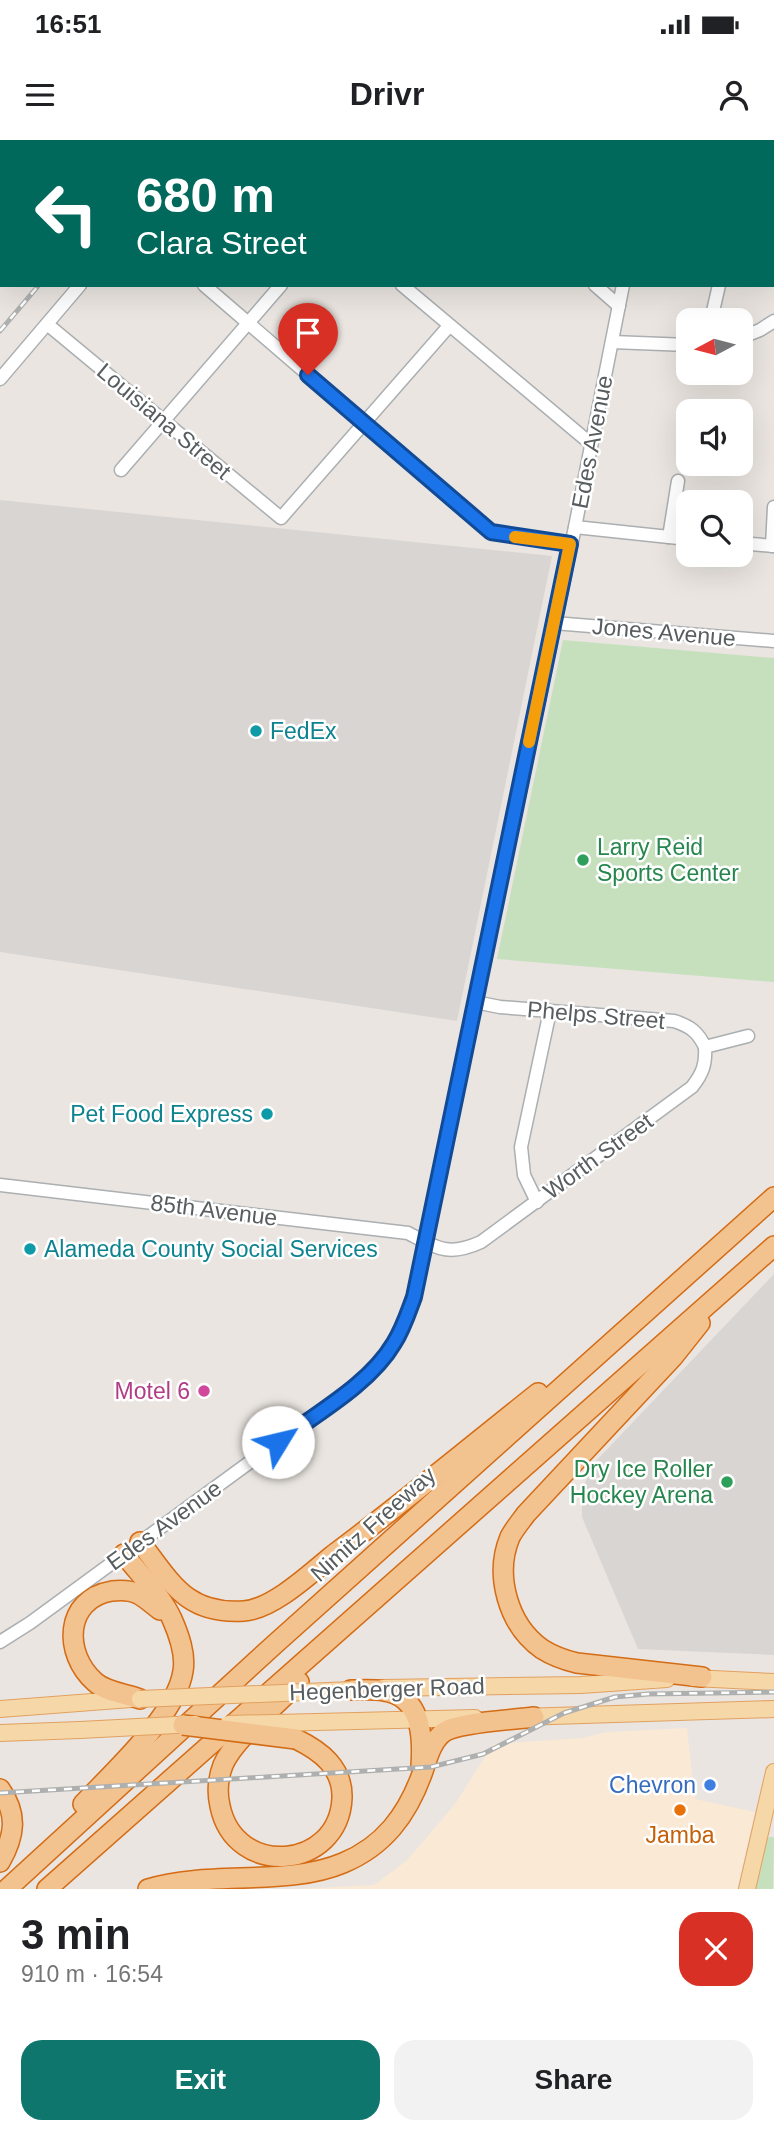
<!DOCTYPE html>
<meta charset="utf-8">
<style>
:root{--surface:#fff;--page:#f2f2f2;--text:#202124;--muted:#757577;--accent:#0f766e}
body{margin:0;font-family:Helvetica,sans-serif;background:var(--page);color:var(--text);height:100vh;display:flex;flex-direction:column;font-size:26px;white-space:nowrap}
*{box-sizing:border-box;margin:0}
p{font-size:23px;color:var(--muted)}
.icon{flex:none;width:38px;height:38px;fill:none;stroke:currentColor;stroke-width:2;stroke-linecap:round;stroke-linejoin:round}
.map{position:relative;height:1749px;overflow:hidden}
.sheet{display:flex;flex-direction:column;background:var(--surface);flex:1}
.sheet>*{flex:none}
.hud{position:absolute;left:0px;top:0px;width:775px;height:147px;box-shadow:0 7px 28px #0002;background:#00695c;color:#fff;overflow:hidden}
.needle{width:46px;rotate:263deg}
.fabs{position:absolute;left:676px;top:168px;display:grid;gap:14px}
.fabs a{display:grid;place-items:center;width:77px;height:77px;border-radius:14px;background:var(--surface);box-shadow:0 7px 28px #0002;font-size:35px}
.pin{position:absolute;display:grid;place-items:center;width:60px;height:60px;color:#fff;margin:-72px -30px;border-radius:50% 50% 50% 0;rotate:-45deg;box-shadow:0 0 7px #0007}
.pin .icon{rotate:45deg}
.me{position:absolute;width:77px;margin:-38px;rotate:54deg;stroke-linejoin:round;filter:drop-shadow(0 0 5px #0008)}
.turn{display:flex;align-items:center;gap:24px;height:147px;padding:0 21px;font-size:32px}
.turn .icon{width:91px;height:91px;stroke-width:2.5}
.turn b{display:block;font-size:49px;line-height:60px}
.round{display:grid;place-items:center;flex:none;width:74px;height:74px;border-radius:21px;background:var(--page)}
.summary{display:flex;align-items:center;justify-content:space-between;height:119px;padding:0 21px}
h1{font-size:42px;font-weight:600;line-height:52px}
.button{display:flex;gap:14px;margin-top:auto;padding:14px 21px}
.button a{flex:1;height:80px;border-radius:21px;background:var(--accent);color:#fff;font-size:28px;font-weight:600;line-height:80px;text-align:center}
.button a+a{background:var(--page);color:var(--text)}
.status{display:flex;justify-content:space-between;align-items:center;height:49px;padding:0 35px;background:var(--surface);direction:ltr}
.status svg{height:19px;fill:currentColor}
header{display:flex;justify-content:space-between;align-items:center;height:91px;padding:0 21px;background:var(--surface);font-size:32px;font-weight:600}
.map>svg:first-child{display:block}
.commercial{fill:#f9e9d5}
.industrial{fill:#d9d5d2}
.green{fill:#c6e0be}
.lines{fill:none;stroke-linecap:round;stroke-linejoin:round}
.minor-casing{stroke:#abafb1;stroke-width:15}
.major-casing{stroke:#e2a060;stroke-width:18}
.highway-casing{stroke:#d46c15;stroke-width:22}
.minor{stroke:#fff;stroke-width:12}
.major{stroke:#f6d8a8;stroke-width:16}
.highway{stroke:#f2c28f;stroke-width:19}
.rail-casing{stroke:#aeafaf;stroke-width:5}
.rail{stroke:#fff;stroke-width:2.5;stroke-dasharray:8;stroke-linecap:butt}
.major-bridge-casing{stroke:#e2a060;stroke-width:18;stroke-linecap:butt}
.highway-bridge-casing{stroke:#d46c15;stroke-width:22;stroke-linecap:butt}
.major-bridge{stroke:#f6d8a8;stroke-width:16}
.highway-bridge{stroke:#f2c28f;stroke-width:19}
.route-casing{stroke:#114b97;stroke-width:18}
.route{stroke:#1a73e8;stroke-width:12}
.slow{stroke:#f59e0b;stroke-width:12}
.culture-dot{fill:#0f9aa8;stroke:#fff;stroke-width:2.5}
.leisure-dot{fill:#2e9e5b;stroke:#fff;stroke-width:2.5}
.hotel-dot{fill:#d1479c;stroke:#fff;stroke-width:2.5}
.shop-dot{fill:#3f7fe0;stroke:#fff;stroke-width:2.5}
.food-dot{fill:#e8710a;stroke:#fff;stroke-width:2.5}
.labels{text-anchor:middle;stroke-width:5;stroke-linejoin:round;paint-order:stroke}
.street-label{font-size:23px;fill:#585d5f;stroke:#fff}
.culture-label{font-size:23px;fill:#0d838f;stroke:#fff;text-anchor:start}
.leisure-label{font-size:23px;fill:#27864d;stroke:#fff;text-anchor:start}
.hotel-label{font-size:23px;fill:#b23c85;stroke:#fff;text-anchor:end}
.shop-label{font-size:23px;fill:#366cbe;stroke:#fff;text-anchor:end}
.food-label{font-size:23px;fill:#c56008;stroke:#fff}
</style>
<div class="status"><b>16:51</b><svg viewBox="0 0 49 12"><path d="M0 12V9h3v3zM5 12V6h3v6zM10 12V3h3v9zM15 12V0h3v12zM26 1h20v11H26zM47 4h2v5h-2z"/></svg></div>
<header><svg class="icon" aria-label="menu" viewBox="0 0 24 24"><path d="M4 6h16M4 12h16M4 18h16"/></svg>Drivr<svg class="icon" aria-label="person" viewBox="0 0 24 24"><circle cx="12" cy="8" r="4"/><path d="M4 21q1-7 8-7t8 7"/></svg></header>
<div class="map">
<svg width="774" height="1749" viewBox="0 0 774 1749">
<rect width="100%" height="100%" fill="#eae5e0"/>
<polygon class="commercial" points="687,1588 695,1659 755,1672 737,1749 297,1749 374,1745 406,1721 421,1704 455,1664 493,1604 581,1598 607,1592"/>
<g class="industrial">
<polygon points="0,360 552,416 457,881 0,812"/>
<polygon points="774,1134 774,1515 638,1509 582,1377 582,1349 595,1322"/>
</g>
<g class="green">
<polygon points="563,500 774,518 774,842 497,819"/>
<polygon points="769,1697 774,1697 773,1749 751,1749 766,1699"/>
</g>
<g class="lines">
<defs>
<g id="minor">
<polyline points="231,0 233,2"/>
<polyline points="427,0 429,2"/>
<polyline points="628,0 630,2"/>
<polyline points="203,2 205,0"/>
<polyline points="406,2 407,0"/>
<polyline points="652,2 652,0"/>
<polyline points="204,145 491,392 570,403"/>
<polyline points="402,145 591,304"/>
<polyline points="595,145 619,166"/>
<polyline points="711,180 719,145"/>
<polyline points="47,184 281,378 449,186"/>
<polyline points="740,198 760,190 774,181"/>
<polyline points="612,202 688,205"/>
<polyline points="0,239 80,145"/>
<polyline points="121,330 281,145"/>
<polyline points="575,387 688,399"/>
<polyline points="669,397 678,341"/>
<polyline points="740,403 774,406"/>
<polyline points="772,406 774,367"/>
<polyline points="554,483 774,501"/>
<path d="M475,862L500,867L674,881C690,886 698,892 705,907"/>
<path d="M0,1045L408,1093C437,1108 448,1117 481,1102L692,947C703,933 706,924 705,907L748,896"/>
<polyline points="537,1062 524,1035 521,1007 550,871"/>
<path d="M0,1502L30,1483L358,1243C398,1207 410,1176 421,1124L575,387L623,145"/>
</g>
<g id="major">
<polyline points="693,1538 774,1542"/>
<polyline points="382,1548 581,1545 667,1539"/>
<polyline points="0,1569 131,1559"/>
<polyline points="521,1577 774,1569"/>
<polyline points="316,1582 475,1578"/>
<polyline points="0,1593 80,1590"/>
<polyline points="747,1749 774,1632"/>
</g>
<g id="highway">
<path d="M700,1183L673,1217L526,1374C521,1381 514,1389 510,1397C494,1435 508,1485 542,1509C553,1516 564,1520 577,1523L702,1537"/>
<path d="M140,1402C171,1442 186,1475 244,1471C273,1469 311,1433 333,1415C403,1363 470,1307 538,1253"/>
<path d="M351,1550C362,1550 374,1549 384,1551C422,1556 423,1597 421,1626"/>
<path d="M140,1559C127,1554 106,1552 95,1542C63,1514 64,1459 112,1451C121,1450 130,1450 138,1454C146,1458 153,1465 160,1470"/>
<path d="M296,1599C321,1611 343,1628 342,1658C339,1730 235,1739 220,1666C217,1653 218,1638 223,1625C234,1599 279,1563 299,1542"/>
<path d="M0,1649C18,1674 15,1696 0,1722"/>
<path d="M83,1664C113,1632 177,1574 183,1531C186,1514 179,1495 172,1479C161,1455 140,1435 124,1414"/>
<polyline points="7,1749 275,1504 774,1057"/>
<polyline points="47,1749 774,1106"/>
<path d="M148,1749C210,1730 286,1747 343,1723C384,1706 407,1675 422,1634C427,1620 431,1601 444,1592C460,1582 513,1580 534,1577"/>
</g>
</defs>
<use href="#minor" class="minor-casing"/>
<use href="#major" class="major-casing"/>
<use href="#highway" class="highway-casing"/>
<use href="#minor" class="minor"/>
<use href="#major" class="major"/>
<use href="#highway" class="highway"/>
<defs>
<g id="rail">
<polyline points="163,2 164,0"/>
<polyline points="0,191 39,145"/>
<polyline points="0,1653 431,1627 483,1614 564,1573 615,1557 648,1554 774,1552"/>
</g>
</defs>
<use href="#rail" class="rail-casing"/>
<use href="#rail" class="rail"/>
<defs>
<g id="major-bridge">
<polyline points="140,1559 351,1550"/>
<polyline points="228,1584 316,1582"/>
<polyline points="80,1590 195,1584"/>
</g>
<polyline id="highway-bridge" points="183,1585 296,1599"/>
</defs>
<use href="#major-bridge" class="major-bridge-casing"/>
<use href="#highway-bridge" class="highway-bridge-casing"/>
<use href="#major-bridge" class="major-bridge"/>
<use href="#highway-bridge" class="highway-bridge"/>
</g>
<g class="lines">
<defs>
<path id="route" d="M278,1302C316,1274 370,1244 394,1203C403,1189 408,1173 414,1157L570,404L491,392L308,235"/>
</defs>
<use href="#route" class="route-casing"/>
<use href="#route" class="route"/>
<polyline class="slow" points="515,397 570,404 529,602"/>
</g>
<g class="culture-dot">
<circle cx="256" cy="591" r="7"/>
<circle cx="267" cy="974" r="7"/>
<circle cx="30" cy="1109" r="7"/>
</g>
<g class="leisure-dot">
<circle cx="583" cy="720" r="7"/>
<circle cx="727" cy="1342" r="7"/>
</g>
<circle class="hotel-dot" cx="204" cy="1251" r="7"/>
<circle class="shop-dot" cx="710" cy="1645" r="7"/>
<circle class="food-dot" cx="680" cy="1670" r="7"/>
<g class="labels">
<g class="street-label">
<text transform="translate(164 281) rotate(40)" y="8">Louisiana Street</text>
<text transform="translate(592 302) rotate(-79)" y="8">Edes Avenue</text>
<text transform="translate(664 492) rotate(5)" y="8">Jones Avenue</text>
<text transform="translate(596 875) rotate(5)" y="8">Phelps Street</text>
<text transform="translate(598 1016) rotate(-36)" y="8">Worth Street</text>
<text transform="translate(214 1070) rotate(7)" y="8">85th Avenue</text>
<text transform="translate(373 1384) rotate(-42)" y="8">Nimitz Freeway</text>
<text transform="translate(164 1385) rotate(-36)" y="8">Edes Avenue</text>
<text transform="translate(387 1549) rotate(-2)" y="8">Hegenberger Road</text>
</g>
<g class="culture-label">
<text x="270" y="599">FedEx</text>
<text x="253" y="982" text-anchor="end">Pet Food Express</text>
<text x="44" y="1117">Alameda County Social Services</text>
</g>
<g class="leisure-label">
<text x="597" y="715">Larry Reid<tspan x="597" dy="26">Sports Center</tspan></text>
<text x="713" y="1337" text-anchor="end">Dry Ice Roller<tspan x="713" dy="26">Hockey Arena</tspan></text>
</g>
<g class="hotel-label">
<text x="190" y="1259">Motel 6</text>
</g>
<g class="shop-label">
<text x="696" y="1653">Chevron</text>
</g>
<g class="food-label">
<text x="680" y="1703">Jamba</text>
</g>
</g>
</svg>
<div class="fabs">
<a><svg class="needle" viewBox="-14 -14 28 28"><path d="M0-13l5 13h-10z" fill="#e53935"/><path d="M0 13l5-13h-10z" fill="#757577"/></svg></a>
<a><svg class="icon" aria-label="sound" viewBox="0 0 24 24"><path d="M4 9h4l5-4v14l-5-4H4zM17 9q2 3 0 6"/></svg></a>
<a><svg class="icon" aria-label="search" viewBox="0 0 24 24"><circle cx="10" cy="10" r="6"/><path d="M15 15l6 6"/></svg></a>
</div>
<div class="pin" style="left:308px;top:235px;background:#d93025"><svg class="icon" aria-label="arrive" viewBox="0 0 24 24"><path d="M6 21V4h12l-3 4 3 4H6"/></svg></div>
<svg class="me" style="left:278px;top:1302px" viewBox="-20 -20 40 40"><circle r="19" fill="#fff"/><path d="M0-13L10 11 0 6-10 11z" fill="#1a73e8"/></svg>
<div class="hud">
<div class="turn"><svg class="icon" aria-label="left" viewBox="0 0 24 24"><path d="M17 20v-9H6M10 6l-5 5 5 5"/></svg><div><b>680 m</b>Clara Street</div></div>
</div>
</div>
<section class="sheet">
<div class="summary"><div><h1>3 min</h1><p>910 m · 16:54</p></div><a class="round" style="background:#d93025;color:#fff"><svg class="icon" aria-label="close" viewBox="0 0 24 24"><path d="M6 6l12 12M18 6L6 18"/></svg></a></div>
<div class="button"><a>Exit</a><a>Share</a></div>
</section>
